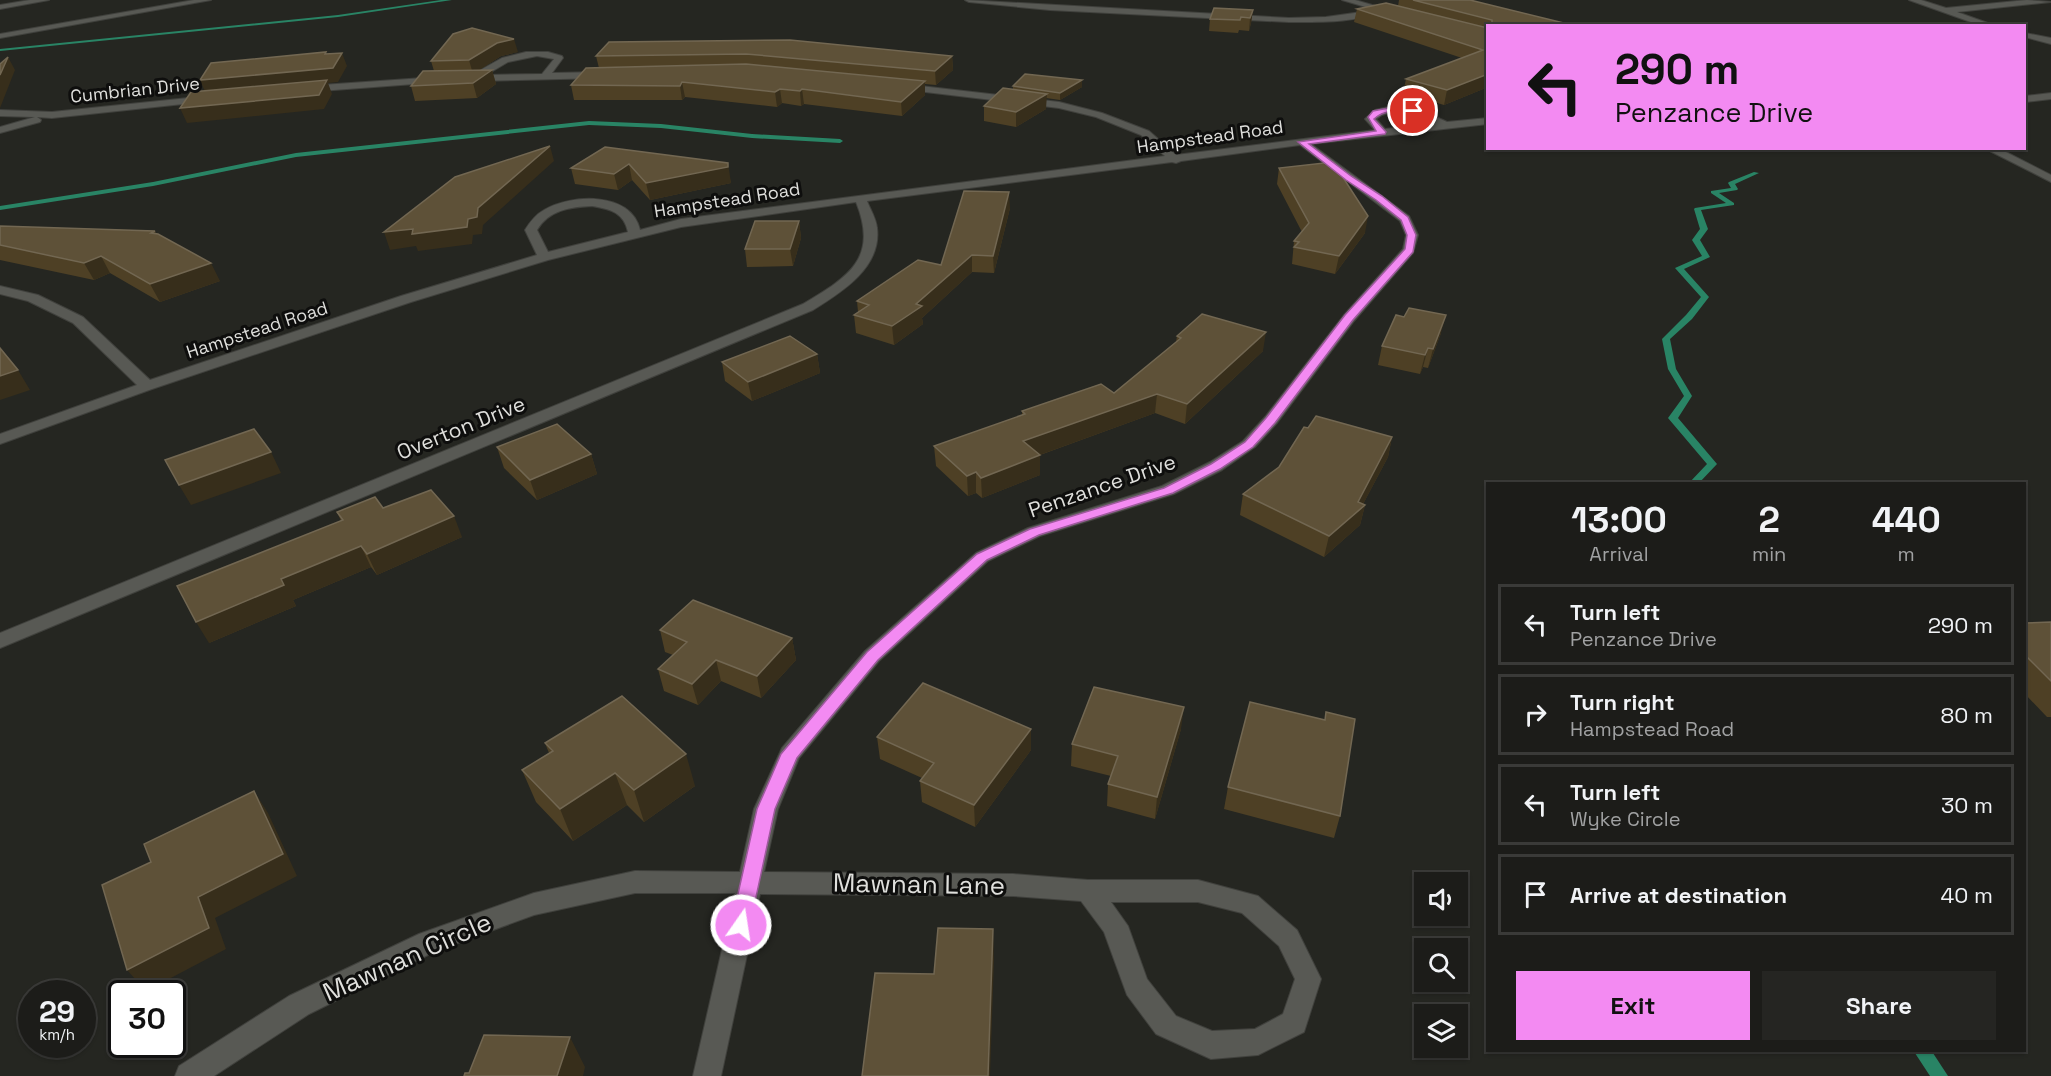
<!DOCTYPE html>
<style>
:root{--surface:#1c1c19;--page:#252522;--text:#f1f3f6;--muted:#a0a1a2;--line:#3a3a38;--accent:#f38af2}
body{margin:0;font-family:"Space Grotesk",sans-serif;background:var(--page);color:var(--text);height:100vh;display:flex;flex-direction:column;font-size:22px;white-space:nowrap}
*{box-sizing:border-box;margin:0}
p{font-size:20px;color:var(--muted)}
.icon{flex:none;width:33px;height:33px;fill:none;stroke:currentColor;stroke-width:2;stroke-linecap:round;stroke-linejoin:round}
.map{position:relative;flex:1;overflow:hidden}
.drawer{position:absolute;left:1486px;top:482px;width:540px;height:570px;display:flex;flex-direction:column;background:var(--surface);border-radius:0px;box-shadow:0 2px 4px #0004,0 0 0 2px var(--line)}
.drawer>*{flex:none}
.top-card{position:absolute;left:1486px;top:24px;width:540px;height:126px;border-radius:0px;box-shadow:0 2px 4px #0004,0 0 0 2px var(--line);background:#f38af2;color:#111;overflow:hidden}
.buttons{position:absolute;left:1414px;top:872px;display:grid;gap:12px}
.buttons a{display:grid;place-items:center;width:54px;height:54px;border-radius:0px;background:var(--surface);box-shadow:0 2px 4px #0004,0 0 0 2px var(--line);font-size:30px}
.speed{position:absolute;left:18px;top:980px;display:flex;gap:12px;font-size:30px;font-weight:700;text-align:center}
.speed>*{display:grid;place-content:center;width:78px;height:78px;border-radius:50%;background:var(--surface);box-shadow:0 2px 4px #0004,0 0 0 2px var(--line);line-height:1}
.speed small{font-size:15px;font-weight:400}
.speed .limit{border:3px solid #111;border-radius:9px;background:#fff;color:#111}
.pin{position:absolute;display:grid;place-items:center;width:51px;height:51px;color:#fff;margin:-26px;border:3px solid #fff;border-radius:50%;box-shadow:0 2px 6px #0007}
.me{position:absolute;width:66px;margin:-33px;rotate:13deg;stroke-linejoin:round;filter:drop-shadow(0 0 4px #0008)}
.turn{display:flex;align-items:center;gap:21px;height:126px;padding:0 30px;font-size:27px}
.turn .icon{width:78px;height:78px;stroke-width:2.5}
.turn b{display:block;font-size:42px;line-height:51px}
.eta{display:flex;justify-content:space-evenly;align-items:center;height:102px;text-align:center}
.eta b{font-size:36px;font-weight:600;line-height:42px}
.action{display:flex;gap:12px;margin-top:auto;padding:12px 30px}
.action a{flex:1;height:69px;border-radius:0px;background:var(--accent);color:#111;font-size:24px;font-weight:600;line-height:69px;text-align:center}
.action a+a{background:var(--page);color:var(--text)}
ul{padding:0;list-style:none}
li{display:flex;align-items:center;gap:18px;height:81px;margin:0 12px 9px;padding:0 18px;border:3px solid var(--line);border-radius:0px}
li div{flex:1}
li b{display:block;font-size:22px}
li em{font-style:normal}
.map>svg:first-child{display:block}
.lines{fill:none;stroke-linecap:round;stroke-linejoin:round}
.stream{fill:#298465;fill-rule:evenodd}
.minor-casing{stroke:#40413d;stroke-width:2}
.minor{fill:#585954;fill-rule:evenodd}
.wall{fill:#4e4025}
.shaded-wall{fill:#372e1b}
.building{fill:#5e5138;stroke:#726752;stroke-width:1.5}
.route{fill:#f38af2;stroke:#9e5a9d;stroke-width:1.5}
.labels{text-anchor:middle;stroke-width:6;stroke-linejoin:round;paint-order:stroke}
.far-street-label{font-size:18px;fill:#dfdfdc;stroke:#0e0e0d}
.street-label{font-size:21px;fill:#dfdfdc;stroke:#0e0e0d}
.near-street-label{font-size:26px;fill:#dfdfdc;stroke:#0e0e0d}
</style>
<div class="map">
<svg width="2051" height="1076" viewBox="0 0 2051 1076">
<rect width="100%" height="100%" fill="#252621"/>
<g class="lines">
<g class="stream">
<polygon points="441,0 452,0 338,17 0,51 0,49 338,15"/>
<polygon points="589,121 661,124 752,134 840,139 843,141 840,143 752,138 661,128 589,125 296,157 153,186 0,210 0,206 153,182 296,153"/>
<polygon points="1754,172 1759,173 1735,184 1738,189 1737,190 1719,193 1734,203 1734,205 1701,210 1708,229 1700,240 1710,257 1684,269 1709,297 1692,319 1670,339 1676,369 1692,396 1678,418 1717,464 1699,483 1689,483 1707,464 1668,418 1684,396 1668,369 1662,339 1686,315 1701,297 1675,268 1702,256 1692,240 1700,229 1694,209 1695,208 1726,203 1711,193 1711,191 1731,188 1728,183 1729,182"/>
<polygon points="1913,1050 1931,1050 1948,1076 1930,1076"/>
</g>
<defs>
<g id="minor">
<polygon points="30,0 49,0 0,9 0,5"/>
<polygon points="194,0 211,0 0,38 0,34"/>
<path d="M965,0L1289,18L1326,17L1376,10L1342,0H1355L1386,9C1362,23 1319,22 1289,22L1050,10L969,2Z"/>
<polygon points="1909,0 1921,0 1946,8 2027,0 2051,2 1957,12 1996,26 1982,26"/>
<polygon points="2025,33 2051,38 2051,44 2025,37"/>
<path d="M526,52H548L562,56L563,58L552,73L603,72L608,75L603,78L477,81L466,78L502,58ZM537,56L554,59L542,74L486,75L508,62Z"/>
<polygon points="438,77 443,80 441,82 307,92 302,89 307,86"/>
<path d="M903,84L1059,102L1102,113L1149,131L1176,155L1375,130L1365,119L1375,110L1397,105L1421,110L1447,122L1488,118V124L1311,144L1409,216L1418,235L1413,253L1354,321L1277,423L1255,447L1222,470L1174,494L1040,536L988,561L879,661L799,758L778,809L764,872L1013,874L1088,880H1198L1258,896L1297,930L1321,979L1304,1032L1258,1055L1211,1059L1156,1034L1127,995L1104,932L1081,901L1013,896L760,894L721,1076H693L735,893H635L534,915L436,951L309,1014L214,1076H175L179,1066L289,996L419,934L534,893L635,871L740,872L754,809L782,748L865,651L976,553L1028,528L1162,486L1210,462L1243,441L1265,417L1344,315L1403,249L1406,235L1400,221L1300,145L1181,161L1176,163L1172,162L867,201C870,209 876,218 877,228C882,267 842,292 813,310L0,648V633L803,304C848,277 879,259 856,202L681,227L548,260L411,302L152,389L0,444V434L137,385L73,323L28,301L0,294V286L38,295L83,317L150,380L401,296L537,255L525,230C530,222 535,215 544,210C571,194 631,191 640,230L681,219L1165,156L1141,135L1096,117L1059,108L900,89L898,87ZM1397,111L1414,115L1434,124L1385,129L1376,119L1382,115ZM592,206C611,209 624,213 628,232L548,252L537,230C549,210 570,207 592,206ZM1111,902H1198L1242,913L1279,946L1295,979L1283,1014L1255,1029L1212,1031L1176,1016L1147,979L1128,926Z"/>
<polygon points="2051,93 2051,99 2025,102 2025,96"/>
<polygon points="208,96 211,97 211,101 52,118 37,117 41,120 40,122 0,133 0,127 35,117 0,116 0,110 52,112"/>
<polygon points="1984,148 1998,148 2051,175 2051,182"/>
</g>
</defs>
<use href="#minor" class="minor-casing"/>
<use href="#minor" class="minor"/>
</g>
<g class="wall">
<polygon points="1399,0 1470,0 1576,26 1488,26 1488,87 1444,105 1403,93 1406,79 1462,58 1354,22 1357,9 1398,6"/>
<polygon points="1253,10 1251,23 1249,31 1239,30 1238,33 1209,31 1210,19"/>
<polygon points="609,42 952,56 953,70 936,85 925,84 925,95 902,116 804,104 801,106 782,103 777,107 685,97 682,100 574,100 571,85 599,68 596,56"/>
<polygon points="518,52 501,56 479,70 492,70 496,84 477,98 415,101 411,86 434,71 431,61"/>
<polygon points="1013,86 1082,87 1060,100 1046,98 1046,109 1016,127 984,121 984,106 1013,89"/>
<polygon points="605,147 730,179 731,183 650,200 632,180 618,190 575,184 571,168"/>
<polygon points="1279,168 1365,233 1335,274 1292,264 1294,241 1302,232 1277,184"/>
<polygon points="1010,208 994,273 972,272 922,318 923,324 894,345 856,333 854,315 858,312 857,301 941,265"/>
<polygon points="799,221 801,238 793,266 747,267 745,249"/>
<polygon points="0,226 155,231 156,234 220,281 160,302 110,273 94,280 0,260"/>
<polygon points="1441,333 1428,368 1423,367 1420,374 1378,365 1382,346"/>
<polygon points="1177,336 1263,351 1185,424 1155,413 1040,455 1040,475 982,498 976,493 968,496 936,466 934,446 1022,415 1022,411 1114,393 1176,342"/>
<polygon points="817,354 820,373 752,401 725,381 722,362"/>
<polygon points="1392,437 1388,457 1363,504 1365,505 1360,525 1324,557 1240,515 1243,494"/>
<polygon points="497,447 591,454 597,474 537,500 504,468"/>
<polygon points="383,508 462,537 377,575 371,567 293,600 296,606 209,643 341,521 337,512"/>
<polygon points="2051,622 2051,717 2047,717 2025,694 2025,623"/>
<polygon points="660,630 792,638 796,660 761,698 721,681 698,705 664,691 658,669 673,655 665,652"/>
<polygon points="1325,720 1340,816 1334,838 1224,809 1228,787"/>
<polygon points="1031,729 1031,750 975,827 922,802 920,781 922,778 880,759 877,737"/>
<polygon points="1181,729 1155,819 1107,806 1108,784 1111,776 1071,766 1072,744"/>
<polygon points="545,743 695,786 644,822 627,805 573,841 536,802 522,770 549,753"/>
</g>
<g class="shaded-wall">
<polygon points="1253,10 1251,23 1249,31 1250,18"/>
<polygon points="514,39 518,52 501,56 473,74 469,60 497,43"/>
<polygon points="342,53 347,66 338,82 328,83 332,94 324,109 187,123 180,108 206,94 200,80"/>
<polygon points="952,56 953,70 936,85 935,71"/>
<polygon points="8,57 15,70 0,108 0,75"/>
<polygon points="492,70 496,84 477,98 473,83"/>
<polygon points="1488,74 1488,87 1444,105 1447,90"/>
<polygon points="1082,80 1082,87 1060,100 1060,93"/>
<polygon points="925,81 925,95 902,116 901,102"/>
<polygon points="682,82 685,97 682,100 680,86"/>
<polygon points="780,89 782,103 777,107 775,92"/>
<polygon points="802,89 804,104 801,106 800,91"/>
<polygon points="1047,94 1046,109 1016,127 1016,112"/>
<polygon points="550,146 554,161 483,225 482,234 473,235 472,244 418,251 416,246 390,250 384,232 468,219 478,208"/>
<polygon points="728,163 731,183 650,200 646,183"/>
<polygon points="629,164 632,180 618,190 614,174"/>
<polygon points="1009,192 1010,208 994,273 993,256"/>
<polygon points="1368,216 1365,233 1335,274 1339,256"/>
<polygon points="799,221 801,238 793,266 790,249"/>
<polygon points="972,255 972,272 922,318 923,324 894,345 892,326"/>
<polygon points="101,256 110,273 94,280 84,263"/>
<polygon points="211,263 220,281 160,302 150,284"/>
<polygon points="1446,315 1441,333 1428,368 1433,349"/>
<polygon points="1266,332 1263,351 1185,424 1187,404"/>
<polygon points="1428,348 1423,367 1420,374 1425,355"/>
<polygon points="817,354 820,373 752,401 748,382"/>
<polygon points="18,370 30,390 0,400 0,376"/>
<polygon points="1157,394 1155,413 1023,461 1023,441"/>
<polygon points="1392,437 1388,457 1361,508 1365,505 1360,525 1324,557 1329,536 1358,502"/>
<polygon points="271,452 281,473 191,505 179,485"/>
<polygon points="591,454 597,474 537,500 530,480"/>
<polygon points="1040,455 1040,475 982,498 981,478"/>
<polygon points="976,472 976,493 968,496 967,476"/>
<polygon points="454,516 462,537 377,575 367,554"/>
<polygon points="361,546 371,567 293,600 296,606 209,643 196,622 281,579"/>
<polygon points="792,638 796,660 761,698 757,676"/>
<polygon points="716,660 721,681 698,705 692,684"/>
<polygon points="1184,707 1181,729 1155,819 1157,797"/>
<polygon points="1031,729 1031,750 975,827 974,805"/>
<polygon points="686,754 695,786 644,822 634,790"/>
<polygon points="615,773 627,805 573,841 560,809"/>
<polygon points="254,791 268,813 297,876 215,918 226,949 146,991 127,970"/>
<polygon points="993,929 994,960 990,1076 988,1076"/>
<polygon points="570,1037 585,1067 583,1076 557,1076"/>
</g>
<g class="building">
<polygon points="1413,0 1470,0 1576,26 1492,26 1492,20"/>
<polygon points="1386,3 1488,28 1488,74 1447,90 1406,79 1483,50 1357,9"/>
<polygon points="1214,8 1253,10 1250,18 1241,17 1240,20 1210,19"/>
<polygon points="472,28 514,39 497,43 469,60 431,61 453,34"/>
<polygon points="790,40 952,56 935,71 746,54 596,56 609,42"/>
<polygon points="326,52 325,54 342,53 333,68 200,80 211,63"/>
<polygon points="8,57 0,75 0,64"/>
<polygon points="746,64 925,81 901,102 802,89 800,91 780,89 775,92 682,82 680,86 571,85 586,68"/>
<polygon points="492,70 473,83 411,86 423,71"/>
<polygon points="1025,74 1082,80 1060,93 1013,86"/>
<polygon points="327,80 319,95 180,108 191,92"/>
<polygon points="1003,88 1047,94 1016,112 984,106"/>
<polygon points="550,146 478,208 477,217 468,219 467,227 412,234 413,229 384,232 455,177"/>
<polygon points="605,147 728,163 728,167 646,183 629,164 614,174 571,168"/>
<polygon points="1333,162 1368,216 1339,256 1294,247 1299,242 1294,241 1309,223 1279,168"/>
<polygon points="964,191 1009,192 993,256 972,255 916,304 922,306 892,326 854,315 869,305 857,301 918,260 941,265"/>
<polygon points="755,221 799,221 790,249 745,249"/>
<polygon points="0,226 155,231 151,233 158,234 211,263 150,284 101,256 84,263 0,245"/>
<polygon points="1409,308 1446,315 1433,349 1428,348 1425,355 1382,346 1396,315 1404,317"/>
<polygon points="1202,314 1266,332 1187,404 1157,394 1023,441 1040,455 981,478 976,472 967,476 934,446 1025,414 1022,411 1101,384 1114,393 1181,338 1177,336"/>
<polygon points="790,336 817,354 748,382 722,362"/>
<polygon points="0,348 18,370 0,376"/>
<polygon points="1316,416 1392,437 1358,502 1365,505 1329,536 1243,494 1279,467 1304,427 1308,428"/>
<polygon points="557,424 591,454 530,480 497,447"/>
<polygon points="254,429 271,452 179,485 165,460"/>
<polygon points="431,490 454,516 367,554 361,546 281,579 284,585 196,622 177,586 343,520 337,512 375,497 383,508"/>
<polygon points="693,600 792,638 757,676 716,660 692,684 658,669 687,642 660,630"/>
<polygon points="2051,622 2051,681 2025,655 2025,623"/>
<polygon points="923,683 1031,729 974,805 920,781 934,763 877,737"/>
<polygon points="1094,687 1184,707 1157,797 1108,784 1118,756 1072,744"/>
<polygon points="622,696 686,754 634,790 615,773 560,809 522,770 553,751 545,743"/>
<polygon points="1250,702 1325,720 1326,712 1355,719 1340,816 1228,787"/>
<polygon points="254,791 283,854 198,897 209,928 127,970 102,885 151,862 144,844"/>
<polygon points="938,928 993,929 988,1076 862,1076 875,973 934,974"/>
<polygon points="484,1035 570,1037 557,1076 464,1076 465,1073 469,1073"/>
</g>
<path class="route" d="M1399,106L1417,111L1413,113C1401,111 1384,109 1374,119L1386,132L1385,134L1309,144L1351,176L1382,196L1408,217L1416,235L1413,252L1353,320L1275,423L1253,447L1220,469L1173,493L1039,535L987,560L878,660L797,758L775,809L750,925L748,931L741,933L734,931L731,925L757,809L781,754L867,652L977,554L1030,529L1164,488L1211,464L1245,442L1266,418L1345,315L1405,249L1407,235L1401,220L1376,200L1346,180L1298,142L1376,131L1368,117L1373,111Z"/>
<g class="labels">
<g class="far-street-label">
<text transform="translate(135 90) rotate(-6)" y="6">Cumbrian Drive</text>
<text transform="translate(1210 137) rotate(-8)" y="6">Hampstead Road</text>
<text transform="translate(727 200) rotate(-9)" y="6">Hampstead Road</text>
<text transform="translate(257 330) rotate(-18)" y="6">Hampstead Road</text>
</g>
<g class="street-label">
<text transform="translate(461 428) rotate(-22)" y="7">Overton Drive</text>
<text transform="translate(1102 486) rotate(-19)" y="7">Penzance Drive</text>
</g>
<g class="near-street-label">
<text transform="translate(919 884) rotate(1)" y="9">Mawnan Lane</text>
<text transform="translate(407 957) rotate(-24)" y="9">Mawnan Circle</text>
</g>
</g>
</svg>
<div class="buttons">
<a><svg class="icon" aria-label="sound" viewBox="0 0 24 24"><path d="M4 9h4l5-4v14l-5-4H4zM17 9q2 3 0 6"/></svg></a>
<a><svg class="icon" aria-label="search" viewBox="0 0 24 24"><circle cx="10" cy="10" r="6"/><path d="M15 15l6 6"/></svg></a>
<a><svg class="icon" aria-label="layers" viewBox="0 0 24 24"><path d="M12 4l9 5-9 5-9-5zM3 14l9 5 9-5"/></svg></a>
</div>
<div class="speed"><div>29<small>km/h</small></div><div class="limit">30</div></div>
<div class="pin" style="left:1413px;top:111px;background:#d93025"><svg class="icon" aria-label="arrive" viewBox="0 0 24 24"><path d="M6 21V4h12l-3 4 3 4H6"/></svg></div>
<svg class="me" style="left:741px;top:925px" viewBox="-20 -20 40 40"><circle r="17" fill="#f38af2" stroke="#fff" stroke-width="3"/><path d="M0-11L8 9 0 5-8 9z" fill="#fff"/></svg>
<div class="top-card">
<div class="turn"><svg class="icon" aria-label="left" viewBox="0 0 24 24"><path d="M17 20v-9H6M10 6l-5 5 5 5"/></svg><div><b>290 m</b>Penzance Drive</div></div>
</div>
<section class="drawer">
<div class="eta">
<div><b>13:00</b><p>Arrival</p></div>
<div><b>2</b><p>min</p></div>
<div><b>440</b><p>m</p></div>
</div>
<ul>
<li><svg class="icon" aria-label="left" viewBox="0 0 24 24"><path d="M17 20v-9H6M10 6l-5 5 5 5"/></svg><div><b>Turn left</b><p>Penzance Drive</p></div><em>290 m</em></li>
<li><svg class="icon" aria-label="right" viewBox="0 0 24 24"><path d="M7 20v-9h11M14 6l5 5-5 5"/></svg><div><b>Turn right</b><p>Hampstead Road</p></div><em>80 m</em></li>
<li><svg class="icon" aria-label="left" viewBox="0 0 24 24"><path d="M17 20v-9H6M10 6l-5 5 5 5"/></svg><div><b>Turn left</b><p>Wyke Circle</p></div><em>30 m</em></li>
<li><svg class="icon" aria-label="arrive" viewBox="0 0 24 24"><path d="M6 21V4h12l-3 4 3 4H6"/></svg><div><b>Arrive at destination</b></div><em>40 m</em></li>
</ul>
<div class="action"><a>Exit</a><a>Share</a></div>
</section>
</div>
